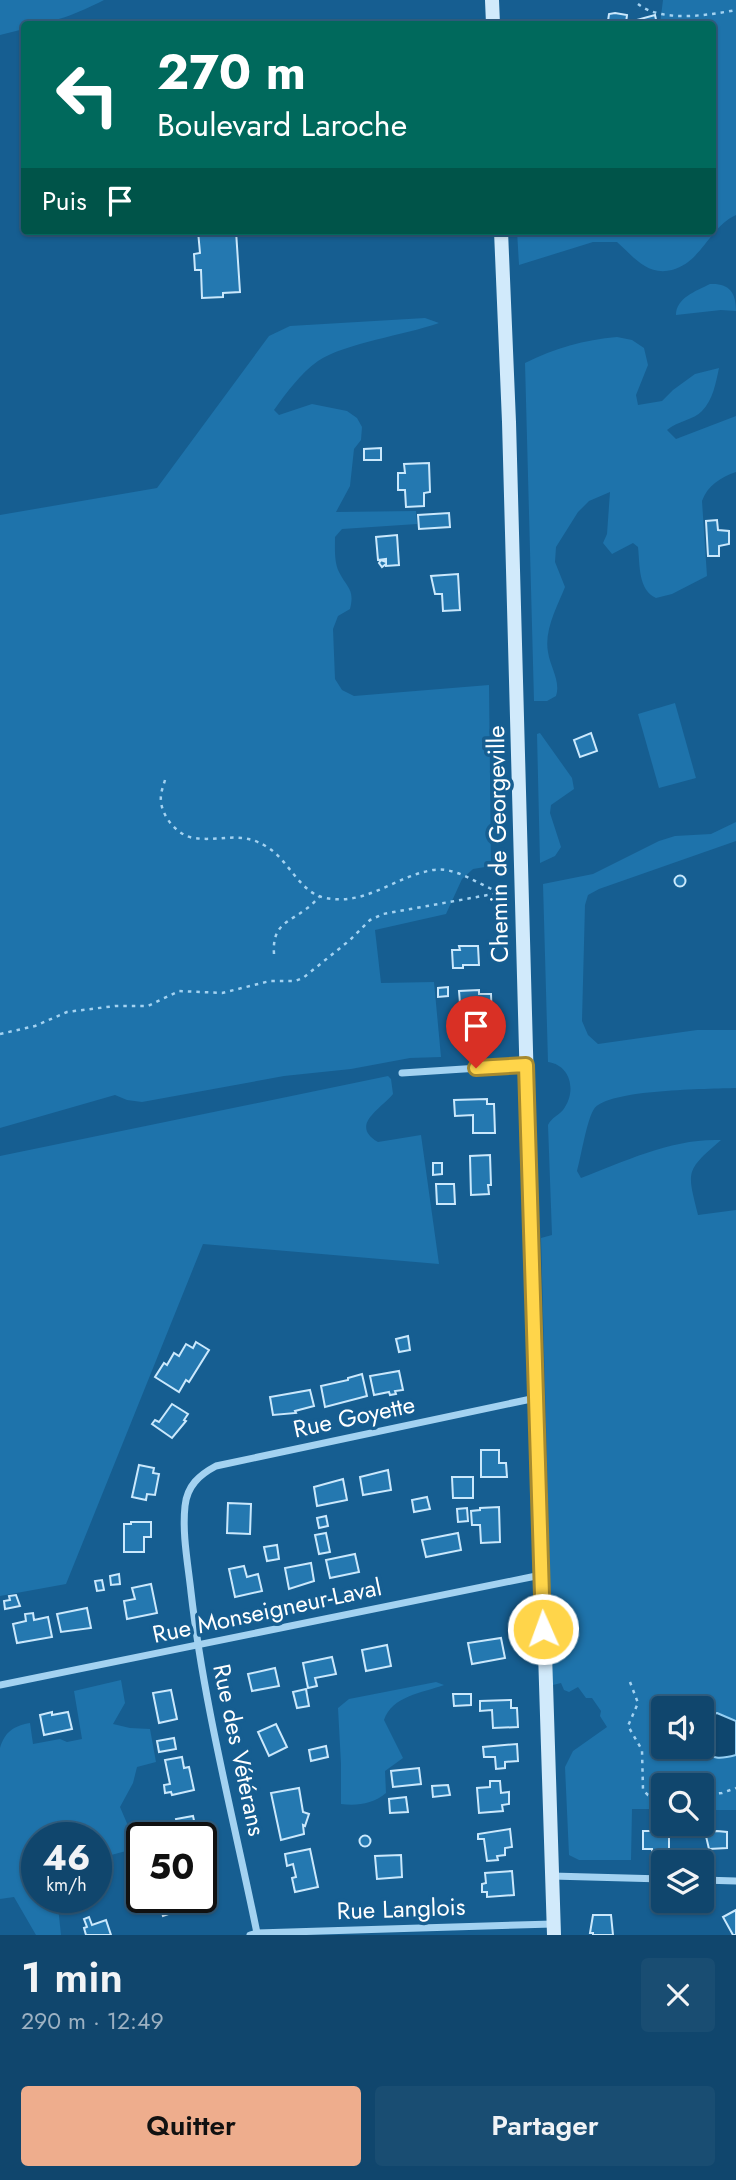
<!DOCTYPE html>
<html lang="fr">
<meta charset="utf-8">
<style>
:root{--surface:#10466d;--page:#194d72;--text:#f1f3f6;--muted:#9cb1c2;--line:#305e80;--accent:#eead8d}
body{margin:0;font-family:Jost,sans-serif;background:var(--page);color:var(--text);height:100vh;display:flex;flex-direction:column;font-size:26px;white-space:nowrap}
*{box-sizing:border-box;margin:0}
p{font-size:23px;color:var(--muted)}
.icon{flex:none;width:38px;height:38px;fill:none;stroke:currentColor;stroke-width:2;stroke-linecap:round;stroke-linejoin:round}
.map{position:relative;height:1935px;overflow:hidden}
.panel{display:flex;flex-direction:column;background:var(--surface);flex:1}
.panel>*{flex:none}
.guide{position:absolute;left:21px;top:21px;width:695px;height:214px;border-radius:7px;box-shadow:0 2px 5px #0004,0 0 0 2px var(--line);background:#00695c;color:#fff;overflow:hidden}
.buttons{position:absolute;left:651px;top:1696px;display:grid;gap:14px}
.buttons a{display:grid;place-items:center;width:63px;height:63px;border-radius:7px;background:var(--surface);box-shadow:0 2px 5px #0004,0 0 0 2px var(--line);font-size:35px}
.speed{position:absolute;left:21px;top:1822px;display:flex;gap:14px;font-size:35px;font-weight:700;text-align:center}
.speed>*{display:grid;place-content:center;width:91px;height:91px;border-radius:50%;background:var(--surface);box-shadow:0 2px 5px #0004,0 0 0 2px var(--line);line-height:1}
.speed small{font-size:18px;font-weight:400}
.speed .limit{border:4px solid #111;border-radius:10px;background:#fff;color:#111}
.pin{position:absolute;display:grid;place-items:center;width:60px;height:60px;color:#fff;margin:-72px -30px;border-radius:50% 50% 50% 0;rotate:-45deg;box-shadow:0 0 7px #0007}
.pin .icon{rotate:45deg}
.me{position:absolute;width:77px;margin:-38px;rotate:358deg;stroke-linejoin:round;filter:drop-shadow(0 0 5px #0008)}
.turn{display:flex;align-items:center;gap:24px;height:147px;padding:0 21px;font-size:32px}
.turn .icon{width:91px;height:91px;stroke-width:2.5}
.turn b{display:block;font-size:49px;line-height:60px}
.then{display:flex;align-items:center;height:66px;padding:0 21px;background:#0003;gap:14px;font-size:26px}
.round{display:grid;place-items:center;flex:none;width:74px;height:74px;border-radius:7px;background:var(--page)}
.headline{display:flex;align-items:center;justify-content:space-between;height:119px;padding:0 21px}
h1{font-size:42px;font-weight:600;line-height:52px}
.cta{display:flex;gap:14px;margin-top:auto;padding:14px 21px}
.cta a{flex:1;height:80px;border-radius:7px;background:var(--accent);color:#111;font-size:28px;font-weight:600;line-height:80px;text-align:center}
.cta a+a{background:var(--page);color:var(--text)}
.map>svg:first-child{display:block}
.green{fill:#1e73ab;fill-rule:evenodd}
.water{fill:#0e466e;stroke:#95cff3;stroke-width:2}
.building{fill:#2478b0;stroke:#cae8fc;stroke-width:2}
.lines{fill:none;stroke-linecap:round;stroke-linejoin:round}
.path{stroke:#a3d2f1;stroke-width:2.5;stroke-dasharray:3.5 5;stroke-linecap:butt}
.street{stroke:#a3d2f1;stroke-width:7}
.secondary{stroke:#d1eafb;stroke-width:14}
.route-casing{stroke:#a68a30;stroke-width:18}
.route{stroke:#ffd54a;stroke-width:12}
.labels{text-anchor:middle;stroke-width:7;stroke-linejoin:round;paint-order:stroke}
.street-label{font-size:24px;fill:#fff;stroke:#165e91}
</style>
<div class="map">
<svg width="736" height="1935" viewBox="0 0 736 1935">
<rect width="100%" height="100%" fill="#165e91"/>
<g class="green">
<path d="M0,0H104C78,13 54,24 24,24V29L0,35Z"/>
<path d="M663,0H736V215C709,227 702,262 672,270C647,276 634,257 617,242H593L519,265L517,231H712V24H660Z"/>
<path d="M710,284C729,283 736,292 736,311L721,310L676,315C676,298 696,291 710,284Z"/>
<path d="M425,318L439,323C405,335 345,343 318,361C300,374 287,392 274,410L279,415L312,404L347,411L357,418L362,427L361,440L354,449L350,486L336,512L416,511L417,524L342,529L335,537C335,548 334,562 339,572C347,588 355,589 350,609L338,616L333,629L335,679L342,690L354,696L489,685L491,866L473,869L462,879L446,914L375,930L381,983L434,982L441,1057L410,1058L351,1069L284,1076L142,1102L127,1100L115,1095L0,1128V515L157,488L269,336L290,326Z"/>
<path d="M617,337L632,340L644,348L648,365L636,395L638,405L662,401L673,390L695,374L719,368C716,382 713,400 702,411C694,420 677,421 667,430L676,439L736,416V472C721,477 707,486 702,501L707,576L672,594L656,598C638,590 640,565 638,547L633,543L612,554L603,543L607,534L610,492L589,501L578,512L556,547L555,562L565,587C557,607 544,630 548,652C550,667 561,681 556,696L547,701H534L525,363C555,348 584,340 617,337Z"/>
<polygon points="675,703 696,778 659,788 638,714"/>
<polygon points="540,733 572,778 574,789 551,805 550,813 561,847 555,856 540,863 537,734"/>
<path d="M736,822V841L599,889L588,895L585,905L582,1021L588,1035L598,1044L697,1030H736V1088C710,1089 607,1089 594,1109C587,1119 581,1157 577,1171L581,1178C625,1161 673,1138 721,1140C685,1171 687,1171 698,1215L736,1210V1810H702V1785H663V1809H632L631,1860H579L569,1855L565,1767L573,1751L607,1727L600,1716L601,1711L592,1698H586L578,1687L569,1692L564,1690L561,1683L553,1685L541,1238L552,1235L548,1125C552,1117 558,1116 563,1110C577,1092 571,1065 548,1062L543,884L593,874L659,841L675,836L711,834ZM663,1708H702V1746H663Z"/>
<path d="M388,1076L391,1079L393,1094C381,1109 349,1125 378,1142L421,1135L439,1264L203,1244L66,1584L0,1596V1156Z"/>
<path d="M121,1680L125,1703L113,1724L130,1728L150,1729L156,1762L137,1767L133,1783L120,1807L129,1828L130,1850L96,1859V1838H37V1897H57L61,1935H36L14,1897L0,1899V1748C5,1732 13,1726 30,1723L33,1744L60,1739L67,1742L82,1739L74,1691Z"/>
<path d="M436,1682L444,1685C422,1693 392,1696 384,1720L403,1758L385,1771L386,1793C373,1804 357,1806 341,1804V1764L338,1708L349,1699Z"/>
</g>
<path class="water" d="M717,1713L736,1721V1755C721,1759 711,1760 700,1748C704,1737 699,1718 717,1713Z"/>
<g class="building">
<polygon points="615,13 627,15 626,23 655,15 657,24 604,24 604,21 608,21 609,14"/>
<polygon points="198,231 236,231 240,292 223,293 223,297 202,298 201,270 195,270 194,254 200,253"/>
<polygon points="381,448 381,460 364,460 364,449"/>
<polygon points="429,463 430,492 424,493 424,506 406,507 405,490 398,490 398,473 405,473 404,464"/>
<polygon points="449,513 450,527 419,529 418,515"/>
<polygon points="717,520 718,530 729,531 729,544 719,546 719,556 708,556 706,521"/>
<polygon points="397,535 399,565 386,566 386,564 382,567 379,563 381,560 386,562 386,559 378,560 376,537"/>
<polygon points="458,574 460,610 443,611 442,594 435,594 431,576"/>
<polygon points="591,733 597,751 580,757 574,740"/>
<circle cx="680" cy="881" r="5.5"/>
<polygon points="459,946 478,946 479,965 463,965 463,968 453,968 452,950 460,950"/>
<polygon points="448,987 448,996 438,997 438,988"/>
<polygon points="479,990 479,994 491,994 492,1021 468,1022 468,1003 460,1003 459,991"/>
<polygon points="487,1099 487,1104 494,1104 495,1133 473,1133 473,1115 455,1116 454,1100"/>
<polygon points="490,1155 491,1185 488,1185 489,1194 471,1195 470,1156"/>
<polygon points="433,1163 442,1163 442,1174 433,1175"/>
<polygon points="436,1184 454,1184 455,1204 437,1204"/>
<polygon points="408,1336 410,1350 399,1352 396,1339"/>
<polygon points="196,1342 209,1350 189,1382 186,1380 179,1392 155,1377 164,1363 167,1365 174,1353 179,1356 186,1344 193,1348"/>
<polygon points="399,1371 403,1390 395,1391 396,1394 390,1395 389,1392 374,1395 370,1376"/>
<polygon points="362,1374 367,1396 325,1407 321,1386 348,1380 348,1378"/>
<polygon points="310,1390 314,1406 295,1411 296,1413 273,1415 270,1397"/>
<polygon points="172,1404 188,1414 184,1420 186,1421 172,1438 152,1424 155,1420 159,1422"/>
<polygon points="481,1450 499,1450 499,1463 506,1463 507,1477 481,1477"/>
<polygon points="139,1465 154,1468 153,1473 159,1474 155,1495 147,1494 146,1500 132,1497"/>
<polygon points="388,1470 391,1490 363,1495 360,1477"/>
<polygon points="452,1477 473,1477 473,1498 453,1498"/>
<polygon points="343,1479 347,1500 317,1506 314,1487"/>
<polygon points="427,1497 430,1509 414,1512 412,1500"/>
<polygon points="228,1503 251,1504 250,1534 227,1533"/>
<polygon points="499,1507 500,1542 481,1543 480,1525 472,1525 471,1511 480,1510 480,1508"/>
<polygon points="467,1508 468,1521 458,1522 457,1509"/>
<polygon points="326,1516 328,1526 319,1528 317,1518"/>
<polygon points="131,1522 151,1522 151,1537 144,1537 144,1552 124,1552 124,1524 131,1524"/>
<polygon points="326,1533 330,1552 319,1554 315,1535"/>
<polygon points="458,1533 461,1550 426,1557 422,1540"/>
<polygon points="277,1545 279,1559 267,1561 264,1547"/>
<polygon points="355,1554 359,1572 330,1578 326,1560"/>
<polygon points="311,1563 314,1581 289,1589 285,1568"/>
<polygon points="244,1566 247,1577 258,1574 262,1591 235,1597 229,1569"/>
<polygon points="119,1574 120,1584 111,1585 110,1576"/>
<polygon points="102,1580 104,1590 97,1591 95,1581"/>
<polygon points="151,1584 157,1613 127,1619 124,1601 135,1599 132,1588"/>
<polygon points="16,1595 20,1606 5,1609 4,1601 10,1600 9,1596"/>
<polygon points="87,1608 91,1628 61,1632 57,1614"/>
<polygon points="33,1613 34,1620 48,1617 52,1637 17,1643 13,1624 26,1621 25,1614"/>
<polygon points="501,1638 505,1658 472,1664 468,1643"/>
<polygon points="387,1645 391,1666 366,1671 362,1650"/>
<polygon points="332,1657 336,1674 315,1678 317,1686 308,1688 303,1663"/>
<polygon points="275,1668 279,1686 252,1691 248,1674"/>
<polygon points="306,1689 309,1706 297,1708 293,1692"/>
<polygon points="171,1690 177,1719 159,1723 153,1693"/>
<polygon points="453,1694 471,1694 471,1705 454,1706"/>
<polygon points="511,1700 511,1708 517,1708 518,1727 493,1728 492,1710 480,1711 480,1701"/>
<polygon points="52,1712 52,1715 68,1712 72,1729 44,1735 40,1715"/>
<polygon points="276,1724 287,1747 269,1756 258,1732"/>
<polygon points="174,1738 176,1749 159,1752 157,1741"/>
<polygon points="517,1744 518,1761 505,1762 505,1768 496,1769 495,1757 484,1757 483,1747"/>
<polygon points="326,1746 328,1757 311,1761 309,1750"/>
<polygon points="182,1757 184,1768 189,1767 194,1790 172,1795 171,1792 165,1793 164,1785 170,1784 165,1760"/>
<polygon points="419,1768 421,1784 393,1787 391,1771"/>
<polygon points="490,1781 500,1781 501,1793 509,1792 509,1804 502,1805 503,1811 479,1813 477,1788 490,1787"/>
<polygon points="448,1785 450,1795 433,1797 432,1786"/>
<polygon points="299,1788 303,1812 309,1814 305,1826 303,1825 304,1834 281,1840 271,1793"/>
<polygon points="406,1797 408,1812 390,1813 389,1799"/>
<polygon points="193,1816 197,1834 180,1837 176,1819"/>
<polygon points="510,1829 512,1847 505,1848 505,1855 497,1856 498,1860 487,1861 484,1839 478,1839 478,1834"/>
<polygon points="643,1831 669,1831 669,1854 652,1854 652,1849 643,1849"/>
<polygon points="717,1831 727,1832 727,1848 709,1849 705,1832"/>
<circle cx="365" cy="1841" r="5.5"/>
<polygon points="310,1849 318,1887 295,1892 292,1878 296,1877 293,1864 287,1866 285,1854"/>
<polygon points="401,1855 402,1877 377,1879 375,1856"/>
<polygon points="512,1871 514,1895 487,1897 487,1892 482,1892 482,1884 486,1883 485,1873"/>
<polygon points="207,1872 208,1881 213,1880 215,1889 212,1890 215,1902 194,1907 192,1897 201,1897 201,1873"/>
<polygon points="157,1897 182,1897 186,1908 163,1916"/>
<polygon points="736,1910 736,1935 733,1935 723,1917"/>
<polygon points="593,1915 611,1915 613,1935 593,1935 593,1933 590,1933"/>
<polygon points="89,1917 92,1925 106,1920 111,1935 86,1935 84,1928 87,1927 84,1919"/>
</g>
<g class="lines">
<g class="path">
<path d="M638,4C662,23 709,15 736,10"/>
<path d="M165,780C163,787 160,794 161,801C162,817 178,836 194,838C221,842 241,830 267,847C289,860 300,894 326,898C367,906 395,876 433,870C460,866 483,890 508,894"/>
<path d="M274,954C272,924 288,923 306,909C311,906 315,901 319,897"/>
<polyline points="0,1034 35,1026 67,1012 115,1006 148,1006 179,991 222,993 270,981 295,981 303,978 350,940 370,920 383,914 499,893"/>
<polyline points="630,1682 638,1703 628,1726 642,1750 643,1790 648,1795 663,1795"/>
<polyline points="702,1795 722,1793 736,1788"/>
</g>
<g class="street">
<polyline points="402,1073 526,1065"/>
<polyline points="0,1685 541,1575"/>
<polyline points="552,1876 663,1879"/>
<polyline points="702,1880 736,1881"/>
<path d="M257,1933C234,1820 204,1706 191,1592C188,1564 182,1534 185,1506C187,1486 199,1475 216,1466L536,1398"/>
<polyline points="250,1935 257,1933 553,1924"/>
</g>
<g class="secondary">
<polyline points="492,0 493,24"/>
<polyline points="501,231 509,422 527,1087 554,1935"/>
</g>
</g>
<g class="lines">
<defs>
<polyline id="route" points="476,1068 526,1065 543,1629"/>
</defs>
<use href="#route" class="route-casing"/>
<use href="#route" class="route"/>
</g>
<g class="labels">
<g class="street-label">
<text transform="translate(498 844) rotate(-91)" y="8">Chemin de Georgeville</text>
<text transform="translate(354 1417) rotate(-12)" y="8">Rue Goyette</text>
<text transform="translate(267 1611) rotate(-12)" y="8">Rue Monseigneur-Laval</text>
<text transform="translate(239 1750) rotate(78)" y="8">Rue des Vétérans</text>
<text transform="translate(401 1909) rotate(-2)" y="8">Rue Langlois</text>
</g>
</g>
</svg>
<div class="buttons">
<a><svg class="icon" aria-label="sound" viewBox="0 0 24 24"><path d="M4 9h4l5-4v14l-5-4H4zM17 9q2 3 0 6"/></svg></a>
<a><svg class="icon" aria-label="search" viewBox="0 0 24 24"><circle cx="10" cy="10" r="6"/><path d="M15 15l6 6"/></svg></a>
<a><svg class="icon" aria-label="layers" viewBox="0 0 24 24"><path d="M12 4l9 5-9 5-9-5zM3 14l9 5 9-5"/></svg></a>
</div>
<div class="speed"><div>46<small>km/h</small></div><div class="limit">50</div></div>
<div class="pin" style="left:476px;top:1068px;background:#d93025"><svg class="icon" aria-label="arrive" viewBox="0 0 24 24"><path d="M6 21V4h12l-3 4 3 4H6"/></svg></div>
<svg class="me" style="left:543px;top:1629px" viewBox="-20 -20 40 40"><circle r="17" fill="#ffd54a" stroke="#fff" stroke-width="3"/><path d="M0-11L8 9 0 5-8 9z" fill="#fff"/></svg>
<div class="guide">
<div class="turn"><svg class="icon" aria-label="left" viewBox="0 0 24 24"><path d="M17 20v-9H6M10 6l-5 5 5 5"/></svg><div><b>270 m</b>Boulevard Laroche</div></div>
<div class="then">Puis<svg class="icon" aria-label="arrive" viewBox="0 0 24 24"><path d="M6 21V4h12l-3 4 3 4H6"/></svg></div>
</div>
</div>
<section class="panel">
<div class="headline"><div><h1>1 min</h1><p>290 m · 12:49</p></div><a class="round"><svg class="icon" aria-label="close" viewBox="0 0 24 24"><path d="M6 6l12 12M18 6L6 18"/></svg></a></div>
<div class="cta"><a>Quitter</a><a>Partager</a></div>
</section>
